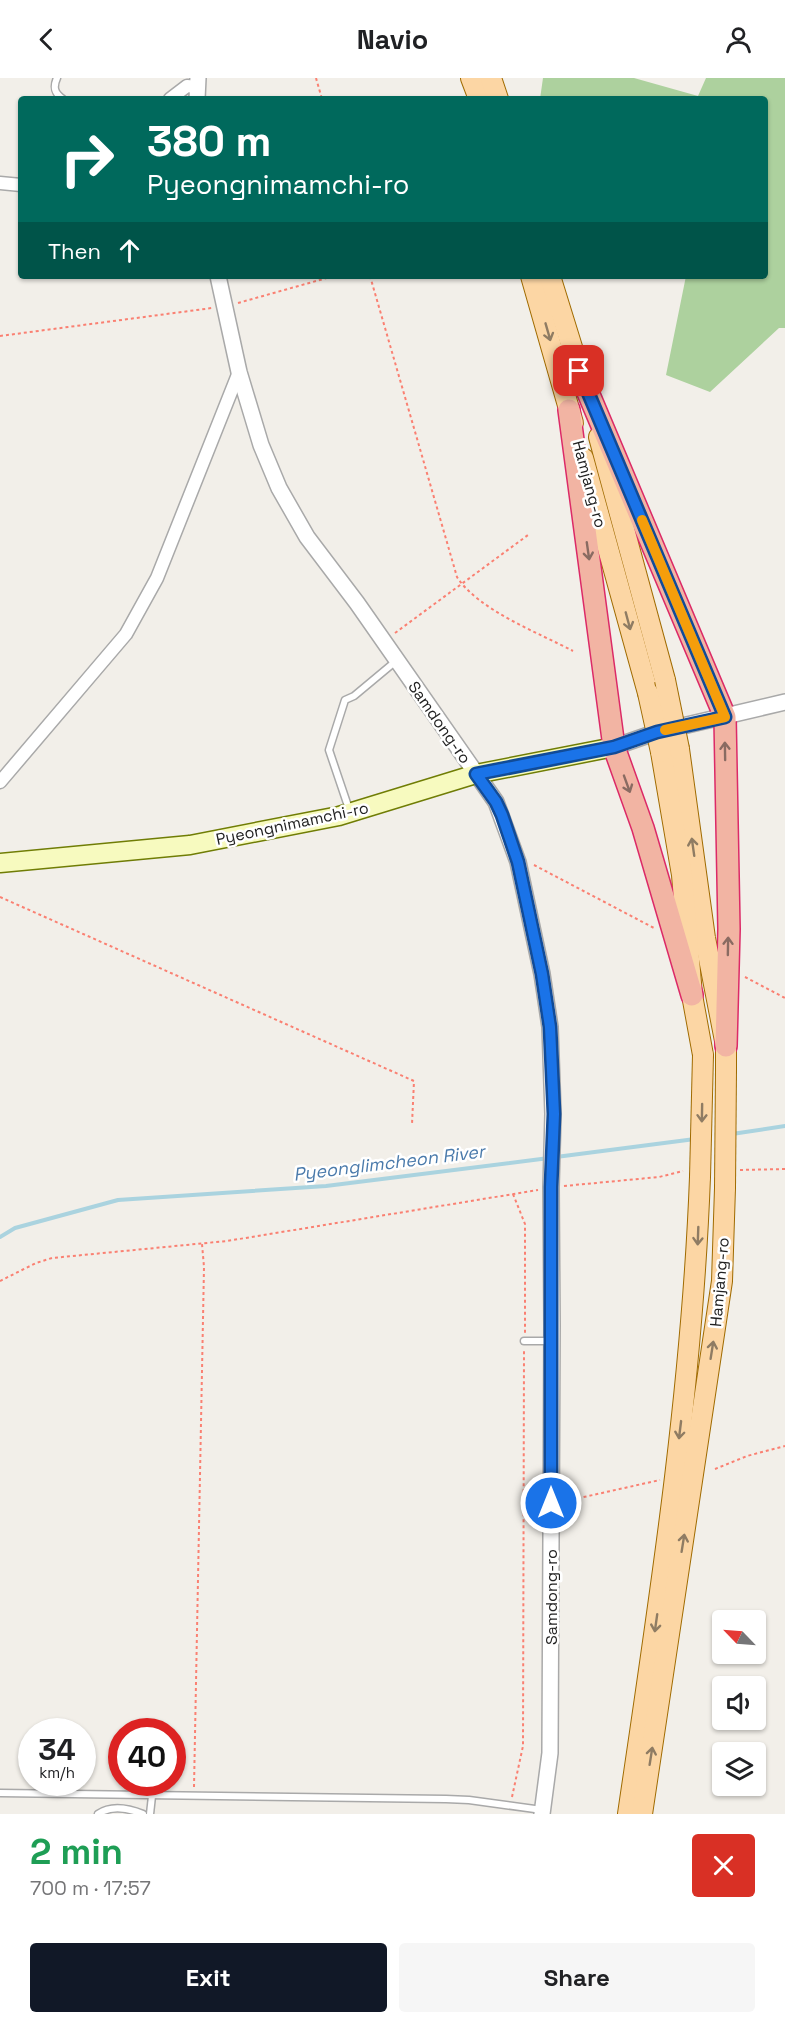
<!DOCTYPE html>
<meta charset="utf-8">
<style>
:root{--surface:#fff;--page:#f6f6f6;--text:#202124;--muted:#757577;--accent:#111827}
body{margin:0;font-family:"Space Grotesk",sans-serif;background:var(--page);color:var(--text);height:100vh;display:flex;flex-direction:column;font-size:22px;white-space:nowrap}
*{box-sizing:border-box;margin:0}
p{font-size:20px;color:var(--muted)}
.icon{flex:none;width:33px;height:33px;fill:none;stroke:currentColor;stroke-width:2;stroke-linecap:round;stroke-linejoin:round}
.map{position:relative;height:1736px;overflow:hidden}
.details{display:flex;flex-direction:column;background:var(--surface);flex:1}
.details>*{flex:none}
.top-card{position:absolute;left:18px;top:18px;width:750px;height:183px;border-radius:6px;box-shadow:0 2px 4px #0004;background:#00695c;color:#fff;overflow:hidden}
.needle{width:39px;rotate:295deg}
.buttons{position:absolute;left:712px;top:1532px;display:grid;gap:12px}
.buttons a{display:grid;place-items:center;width:54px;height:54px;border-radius:6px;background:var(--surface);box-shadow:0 2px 4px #0004;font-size:30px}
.speed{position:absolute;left:18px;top:1640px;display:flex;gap:12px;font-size:30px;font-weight:700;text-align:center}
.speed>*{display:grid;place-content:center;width:78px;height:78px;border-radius:50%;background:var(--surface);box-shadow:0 2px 4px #0004;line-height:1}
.speed small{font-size:15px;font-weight:400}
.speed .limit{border:9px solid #d22;background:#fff;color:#111}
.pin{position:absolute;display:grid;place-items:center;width:51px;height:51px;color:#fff;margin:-26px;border-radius:12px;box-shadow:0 3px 9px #0006}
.me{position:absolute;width:66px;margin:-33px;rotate:0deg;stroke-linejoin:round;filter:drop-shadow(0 0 4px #0008)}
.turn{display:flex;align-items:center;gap:21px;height:126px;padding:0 30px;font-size:27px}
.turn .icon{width:78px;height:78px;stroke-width:2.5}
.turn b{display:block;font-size:42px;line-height:51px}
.then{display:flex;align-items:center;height:57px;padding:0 30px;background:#0003;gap:12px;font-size:22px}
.round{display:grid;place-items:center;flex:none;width:63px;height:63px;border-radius:6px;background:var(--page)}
.head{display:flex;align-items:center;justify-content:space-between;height:102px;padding:0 30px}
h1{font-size:36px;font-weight:700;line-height:45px;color:#1e9e55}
.primary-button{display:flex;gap:12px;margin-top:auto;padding:12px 30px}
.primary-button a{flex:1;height:69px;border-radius:6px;background:var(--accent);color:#fff;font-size:24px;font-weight:700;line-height:69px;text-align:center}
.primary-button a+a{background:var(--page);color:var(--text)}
header{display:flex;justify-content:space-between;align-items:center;height:78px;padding:0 30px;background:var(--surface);font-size:27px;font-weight:700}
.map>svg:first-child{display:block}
.forest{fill:#add19e}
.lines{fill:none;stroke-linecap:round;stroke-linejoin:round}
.stream{stroke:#aad3df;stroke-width:4}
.service-casing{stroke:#a9a9a9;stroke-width:9}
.minor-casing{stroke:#a9a9a9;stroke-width:15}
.tertiary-casing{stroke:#a9a9a9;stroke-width:18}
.secondary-casing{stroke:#707d05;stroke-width:21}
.primary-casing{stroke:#a06b00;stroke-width:22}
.trunk-casing{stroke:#dc2a67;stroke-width:24}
.path{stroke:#fa8072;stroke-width:2;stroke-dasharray:3 3;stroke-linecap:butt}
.service{stroke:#fff;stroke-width:6}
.minor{stroke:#fff;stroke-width:12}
.tertiary{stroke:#fff;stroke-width:15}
.secondary{stroke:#f7fabf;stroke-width:18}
.primary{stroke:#fcd6a4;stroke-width:20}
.trunk{stroke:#f2b4a3;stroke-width:21}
.primary-bridge-casing{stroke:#a06b00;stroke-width:22;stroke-linecap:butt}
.primary-bridge{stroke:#fcd6a4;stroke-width:20}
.oneway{stroke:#8f7c63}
.oneway2{stroke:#8a6b62}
.route-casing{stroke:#114b97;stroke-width:15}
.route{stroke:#1a73e8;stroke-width:10}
.slow{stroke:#f59e0b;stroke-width:10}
.labels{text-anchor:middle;stroke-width:5;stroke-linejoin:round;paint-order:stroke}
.street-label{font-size:16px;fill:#222;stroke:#fff}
.water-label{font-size:18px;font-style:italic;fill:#4a7aab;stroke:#fff}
</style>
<header><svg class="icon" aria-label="back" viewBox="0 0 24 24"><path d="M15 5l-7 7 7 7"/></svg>Navio<svg class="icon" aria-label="person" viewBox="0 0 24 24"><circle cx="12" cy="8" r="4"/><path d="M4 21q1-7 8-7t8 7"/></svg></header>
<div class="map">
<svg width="785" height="1736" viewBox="0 0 785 1736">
<rect width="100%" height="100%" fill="#f2efe9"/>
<polygon class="forest" points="543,0 634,0 698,18 706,0 785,0 785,250 779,250 710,314 666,297 686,198 765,198 765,21 540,21"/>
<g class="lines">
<g class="stream">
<polyline points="732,1056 785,1048"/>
<polyline points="556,1079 695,1061"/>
<polyline points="0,1159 15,1150 118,1122 326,1108 549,1080"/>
</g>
<defs>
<g id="service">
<path d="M57,0C53,9 54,15 63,21"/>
<polyline points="350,734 329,672 345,622 354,618 396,583"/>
<polyline points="524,1263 551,1263"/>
<polyline points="0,1715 446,1721 469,1722 542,1732"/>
<path d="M98,1736C111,1727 128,1730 143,1736"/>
<polyline points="150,1736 152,1718"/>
</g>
<g id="minor">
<polyline points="170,21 187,8 197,9"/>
<polyline points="0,105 21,107"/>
<polyline points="0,704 126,556 157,500 239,294"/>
</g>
<g id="tertiary">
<polyline points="197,21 198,0"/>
<polyline points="218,198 239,294 261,367 279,410 307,459 357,525 496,724 518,784 542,896 550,949 553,1036 551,1109 552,1247 550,1675 542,1736"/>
<polyline points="614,669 657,654 785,624"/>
</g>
<polyline id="secondary" points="0,785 190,767 339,738 476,696 614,669"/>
<g id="primary">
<polyline points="471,0 479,21"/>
<polyline points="491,0 498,21"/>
<polyline points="531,198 573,345"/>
<polyline points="550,198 584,308"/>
<polyline points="599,359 665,602"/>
<polyline points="583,380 648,615"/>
<polyline points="679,671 705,860 726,968 726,992"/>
<polyline points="661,674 682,797 692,917 703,977"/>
<path d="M628,1736C659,1525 692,1313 700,1099"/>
<polyline points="642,1736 722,1203 725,1110"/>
</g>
<g id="trunk">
<polyline points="579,293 725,639 729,851 726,968"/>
<polyline points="569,332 614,669 643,750 692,917"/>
</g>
</defs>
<use href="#service" class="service-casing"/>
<use href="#minor" class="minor-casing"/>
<use href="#tertiary" class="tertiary-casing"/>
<use href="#secondary" class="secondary-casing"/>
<use href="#primary" class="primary-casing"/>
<use href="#trunk" class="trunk-casing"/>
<g class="path">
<polyline points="316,0 322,21"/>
<path d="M370,198L457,499C478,532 539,555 573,573"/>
<polyline points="238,225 334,198"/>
<polyline points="0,258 212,230"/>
<polyline points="395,555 528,457"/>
<polyline points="534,787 654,850"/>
<polyline points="0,819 414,1003 412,1046"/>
<polyline points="745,899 785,920"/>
<polyline points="740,1092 785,1091"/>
<polyline points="564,1108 659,1099 683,1093"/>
<polyline points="513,1116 525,1146 525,1255"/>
<polyline points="0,1203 36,1185 52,1180 227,1163 538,1112"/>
<polyline points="715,1391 747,1378 785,1368"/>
<polyline points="566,1423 660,1402"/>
<polyline points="194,1709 204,1189 202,1166"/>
<polyline points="512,1719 523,1668 524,1273"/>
</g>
<use href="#service" class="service"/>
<use href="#minor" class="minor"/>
<use href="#tertiary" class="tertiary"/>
<use href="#secondary" class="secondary"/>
<use href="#primary" class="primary"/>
<use href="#trunk" class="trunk"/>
<defs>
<g id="primary-bridge">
<polyline points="665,602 679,671"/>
<polyline points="648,615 661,674"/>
<polyline points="700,1099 703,977"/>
<polyline points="725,1110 726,992"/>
</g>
</defs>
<use href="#primary-bridge" class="primary-bridge-casing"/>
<use href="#primary-bridge" class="primary-bridge"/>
</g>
<defs><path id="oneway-shaft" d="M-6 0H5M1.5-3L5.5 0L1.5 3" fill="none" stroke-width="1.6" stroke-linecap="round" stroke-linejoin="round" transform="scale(1.5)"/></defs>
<g class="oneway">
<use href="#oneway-shaft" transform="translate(548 254) rotate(74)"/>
<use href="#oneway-shaft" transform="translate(628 543) rotate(75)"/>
<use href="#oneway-shaft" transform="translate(693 769) rotate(-98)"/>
<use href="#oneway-shaft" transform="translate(702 1035) rotate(91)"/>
<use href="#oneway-shaft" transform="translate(698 1158) rotate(92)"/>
<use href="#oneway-shaft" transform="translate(712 1272) rotate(-81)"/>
<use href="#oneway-shaft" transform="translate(680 1352) rotate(97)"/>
<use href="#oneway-shaft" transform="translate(683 1465) rotate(-81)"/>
<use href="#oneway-shaft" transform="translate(656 1545) rotate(98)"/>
<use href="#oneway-shaft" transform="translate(651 1678) rotate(-81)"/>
</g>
<g class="oneway2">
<use href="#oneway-shaft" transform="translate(588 473) rotate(82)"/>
<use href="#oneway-shaft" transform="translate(725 673) rotate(-91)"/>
<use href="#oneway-shaft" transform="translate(627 706) rotate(70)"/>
<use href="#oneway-shaft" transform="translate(728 868) rotate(-89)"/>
</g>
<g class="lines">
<defs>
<polyline id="route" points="551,1425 551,1109 554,1036 550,949 542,896 518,784 502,737 496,724 476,696 614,669 657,654 725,639 579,293"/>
</defs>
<use href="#route" class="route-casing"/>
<use href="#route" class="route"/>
<polyline class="slow" points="642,442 725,639 665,652"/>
</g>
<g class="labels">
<g class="street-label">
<text transform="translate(590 406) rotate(75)" y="6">Hamjang-ro</text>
<text transform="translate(440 644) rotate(55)" y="6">Samdong-ro</text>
<text transform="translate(292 745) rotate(-12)" y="6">Pyeongnimamchi-ro</text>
<text transform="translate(719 1204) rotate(-85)" y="6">Hamjang-ro</text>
<text transform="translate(551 1519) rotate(-90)" y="6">Samdong-ro</text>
</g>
<g class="water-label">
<text transform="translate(389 1085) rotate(-7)" y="6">Pyeonglimcheon River</text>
</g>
</g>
</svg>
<div class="buttons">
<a><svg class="needle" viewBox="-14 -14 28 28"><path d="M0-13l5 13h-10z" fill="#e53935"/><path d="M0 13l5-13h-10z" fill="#757577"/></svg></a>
<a><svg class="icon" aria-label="sound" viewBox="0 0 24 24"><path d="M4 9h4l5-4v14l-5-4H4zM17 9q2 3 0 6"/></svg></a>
<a><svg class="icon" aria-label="layers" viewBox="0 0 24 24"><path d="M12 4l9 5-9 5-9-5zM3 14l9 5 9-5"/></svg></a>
</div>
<div class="speed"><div>34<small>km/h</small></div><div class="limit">40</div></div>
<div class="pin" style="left:579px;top:293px;background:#d93025"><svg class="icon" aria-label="arrive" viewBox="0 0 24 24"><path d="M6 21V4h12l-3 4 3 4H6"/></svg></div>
<svg class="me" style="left:551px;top:1425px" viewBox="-20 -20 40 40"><circle r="17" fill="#1a73e8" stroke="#fff" stroke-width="3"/><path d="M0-11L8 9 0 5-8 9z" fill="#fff"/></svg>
<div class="top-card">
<div class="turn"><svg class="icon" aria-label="right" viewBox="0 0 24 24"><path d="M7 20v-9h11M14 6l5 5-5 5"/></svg><div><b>380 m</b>Pyeongnimamchi-ro</div></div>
<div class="then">Then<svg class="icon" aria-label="ahead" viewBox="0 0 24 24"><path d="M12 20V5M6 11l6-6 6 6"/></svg></div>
</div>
</div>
<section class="details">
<div class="head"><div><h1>2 min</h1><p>700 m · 17:57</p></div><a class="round" style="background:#d93025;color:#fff"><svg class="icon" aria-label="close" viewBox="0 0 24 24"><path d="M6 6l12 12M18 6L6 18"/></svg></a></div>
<div class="primary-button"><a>Exit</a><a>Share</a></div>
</section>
